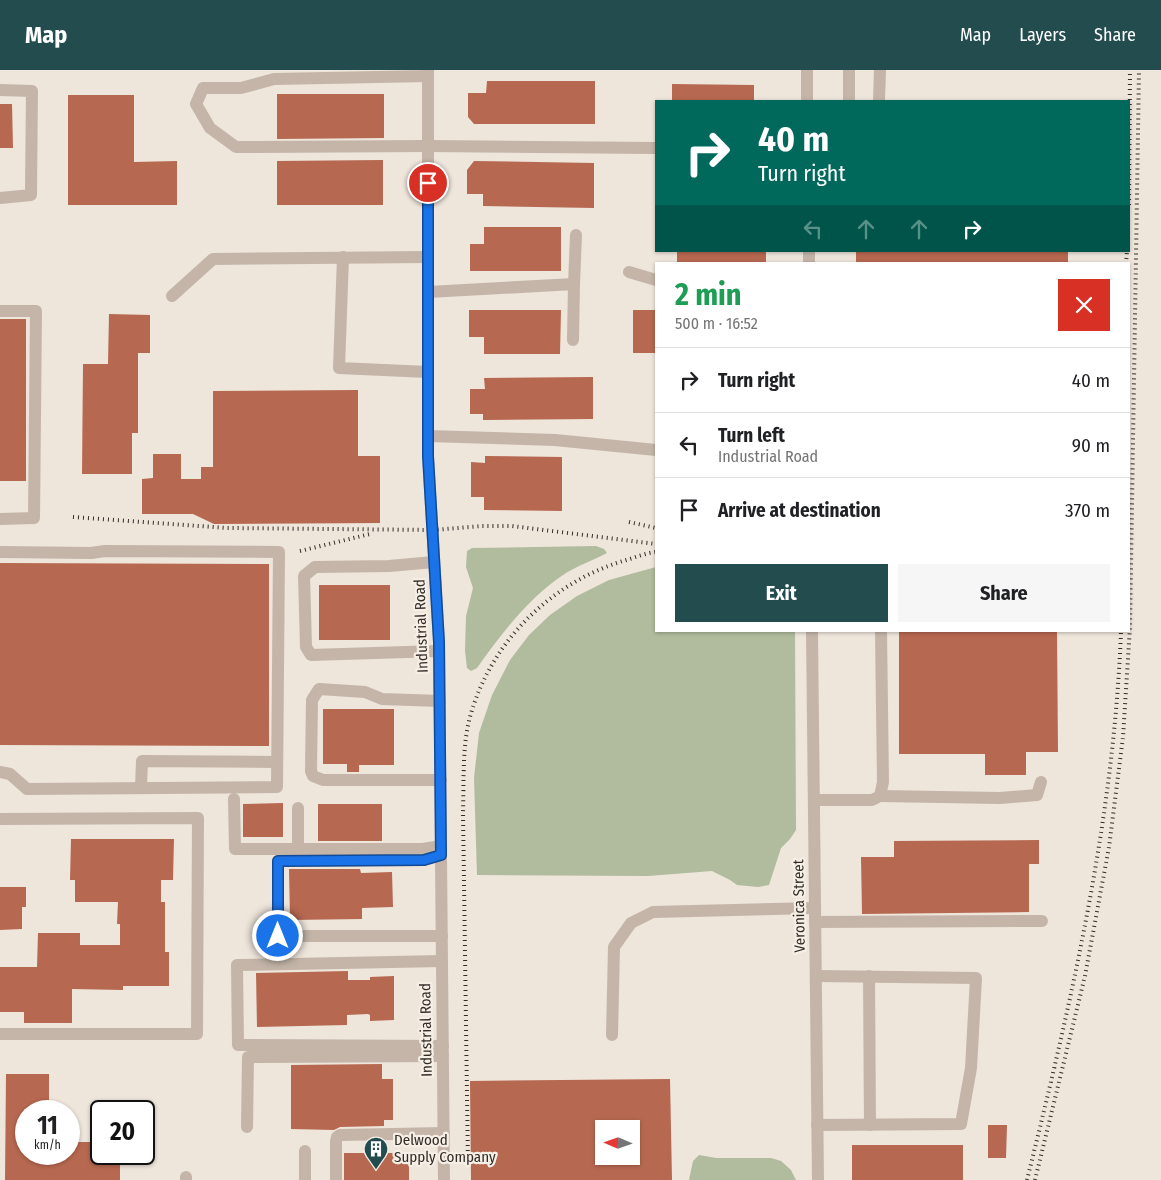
<!DOCTYPE html>
<meta charset="utf-8">
<style>
:root{--surface:#fff;--page:#f6f6f6;--text:#202124;--muted:#757577;--line:#e0e0e0;--accent:#224c4e}
body{margin:0;font-family:"Fira Sans Condensed",sans-serif;background:var(--page);color:var(--text);height:100vh;display:flex;flex-direction:column;font-size:19px;white-space:nowrap}
*{box-sizing:border-box;margin:0}
p{font-size:16px;color:var(--muted)}
.icon{flex:none;width:28px;height:28px;fill:none;stroke:currentColor;stroke-width:2;stroke-linecap:round;stroke-linejoin:round}
.map{position:relative;flex:1;overflow:hidden}
.side{position:absolute;left:655px;top:192px;width:475px;height:370px;display:flex;flex-direction:column;background:var(--surface);border-radius:0px;box-shadow:0 1px 4px #0004}
.side>*{flex:none}
.banner{position:absolute;left:655px;top:30px;width:475px;height:152px;border-radius:0px;box-shadow:0 1px 4px #0004;background:#00695c;color:#fff;overflow:hidden}
.needle{width:32px;rotate:272deg}
.fabs{position:absolute;left:595px;top:1050px;display:grid;gap:10px}
.fabs a{display:grid;place-items:center;width:45px;height:45px;border-radius:0px;background:var(--surface);box-shadow:0 1px 4px #0004;font-size:25px}
.speed{position:absolute;left:15px;top:1030px;display:flex;gap:10px;font-size:25px;font-weight:700;text-align:center}
.speed>*{display:grid;place-content:center;width:65px;height:65px;border-radius:50%;background:var(--surface);box-shadow:0 1px 4px #0004;line-height:1}
.speed small{font-size:12px;font-weight:400}
.speed .limit{border:2px solid #111;border-radius:8px;background:#fff;color:#111}
.pin{position:absolute;display:grid;place-items:center;width:42px;height:42px;color:#fff;margin:-21px;border:2px solid #fff;border-radius:50%;box-shadow:0 1px 5px #0007}
.me{position:absolute;width:55px;margin:-28px;rotate:0deg;stroke-linejoin:round;filter:drop-shadow(0 0 4px #0008)}
.turn{display:flex;align-items:center;gap:18px;height:105px;padding:0 20px;font-size:22px}
.turn .icon{width:65px;height:65px;stroke-width:2.5}
.turn b{display:block;font-size:35px;line-height:42px}
.lanes{display:flex;align-items:center;height:48px;padding:0 20px;background:#0003;justify-content:center;gap:25px;direction:ltr}
.lanes .off{opacity:.35}
.round{display:grid;place-items:center;flex:none;width:52px;height:52px;border-radius:0px;background:var(--page)}
.overview{display:flex;align-items:center;justify-content:space-between;height:85px;padding:0 20px}
h1{font-size:30px;font-weight:700;line-height:38px;color:#1e9e55}
.cta{display:flex;gap:10px;margin-top:auto;padding:10px 20px}
.cta a{flex:1;height:58px;border-radius:0px;background:var(--accent);color:#fff;font-size:20px;font-weight:700;line-height:58px;text-align:center}
.cta a+a{background:var(--page);color:var(--text)}
ul{padding:0;list-style:none}
li{display:flex;align-items:center;gap:15px;height:65px;padding:0 20px;border-top:1px solid var(--line)}
li div{flex:1}
li b{display:block;font-size:19px}
li em{font-style:normal}
header{display:flex;align-items:center;gap:30px;box-sizing:border-box;height:70px;padding:0 25px;background:var(--accent);color:#fff}
header strong{font-size:24px}
nav{display:flex;gap:28px;margin-inline-start:auto;font-size:18px}
.map>svg:first-child{display:block}
.green{fill:#b1bb9d}
.building{fill:#b76850;fill-rule:evenodd}
.lines{fill:none;stroke-linecap:round;stroke-linejoin:round}
.minor{stroke:#c4b5a8;stroke-width:12}
.rail{stroke:#322b27;stroke-width:4;stroke-dasharray:1 4;stroke-linecap:butt}
.route-casing{stroke:#114b97;stroke-width:12}
.route{stroke:#1a73e8;stroke-width:9}
.labels{text-anchor:middle;stroke-width:4.5;stroke-linejoin:round;paint-order:stroke}
.street-label{font-size:15px;fill:#322b27;stroke:#f6efe6}
.poi-label{font-size:15px;fill:#322b27;stroke:#f6efe6;text-anchor:start}
</style>
<header>
<strong>Map</strong>
<nav><a>Map</a><a>Layers</a><a>Share</a></nav>
</header>
<div class="map">
<svg width="1161" height="1110" viewBox="0 0 1161 1110">
<rect width="100%" height="100%" fill="#eee5db"/>
<g class="green">
<path d="M596,476L604,479L607,483C594,490 579,495 566,503C530,526 502,563 477,598L471,601L467,598L465,581L466,546L473,518L466,497L467,481L472,478Z"/>
<polygon points="656,497 656,561 795,561 796,760 790,769 781,778 769,815 758,817 737,815 730,810 712,801 648,806 477,805 474,708 479,663 492,625 510,590 529,565 550,545 577,526 609,510"/>
<polygon points="699,1085 716,1088 771,1088 781,1091 791,1100 796,1110 689,1110 693,1091"/>
</g>
<g class="building">
<polygon points="487,11 595,11 595,54 474,54 468,47 468,23 486,23"/>
<polygon points="672,14 754,15 754,31 672,31"/>
<polygon points="277,24 384,24 384,68 277,69"/>
<polygon points="68,25 134,25 134,92 177,91 177,135 68,135"/>
<polygon points="0,34 12,34 13,78 0,78"/>
<polygon points="383,90 383,135 277,135 277,91"/>
<polygon points="474,91 594,93 594,138 483,136 483,124 467,124 467,100"/>
<polygon points="484,157 561,157 561,201 470,201 470,174 484,174"/>
<rect x="677" y="181" width="89" height="13"/>
<rect x="856" y="181" width="212" height="13"/>
<polygon points="469,240 561,240 560,284 484,284 484,267 469,267"/>
<rect x="633" y="240" width="23" height="43"/>
<polygon points="109,244 150,245 150,283 138,283 138,363 132,363 132,404 82,404 83,294 108,294"/>
<rect x="0" y="249" width="26" height="162"/>
<polygon points="593,307 593,349 483,350 483,344 470,344 470,319 485,319 484,308"/>
<polygon points="358,320 358,386 380,386 380,453 214,454 193,444 142,444 142,409 153,408 153,384 181,384 181,409 201,409 201,397 213,397 213,321"/>
<polygon points="485,386 562,387 562,441 484,440 484,427 471,427 471,392 485,393"/>
<polygon points="0,493 269,494 269,676 0,675"/>
<rect x="319" y="515" width="71" height="55"/>
<polygon points="899,561 1057,561 1058,682 1026,682 1026,705 985,705 985,684 899,684"/>
<polygon points="323,639 394,639 394,695 359,695 359,702 347,702 347,694 323,694"/>
<polygon points="283,733 283,767 243,767 243,734"/>
<rect x="318" y="734" width="64" height="37"/>
<polygon points="71,769 174,769 173,810 161,810 161,832 165,832 165,882 169,882 169,916 123,916 123,920 72,919 72,953 24,953 24,942 0,942 0,897 37,897 38,863 80,863 80,875 120,875 120,854 117,854 118,832 75,832 75,810 70,810"/>
<polygon points="1039,770 1039,794 1029,794 1029,842 862,844 861,787 894,787 894,771"/>
<polygon points="289,799 360,799 361,803 392,802 393,837 362,838 362,849 290,850"/>
<polygon points="0,817 26,817 26,837 22,837 22,859 0,860"/>
<polygon points="348,901 348,910 370,910 370,907 394,906 394,950 370,951 370,945 368,944 347,945 347,955 257,957 256,903"/>
<polygon points="382,994 382,1009 393,1009 393,1050 384,1050 384,1056 340,1057 334,1060 291,1059 291,995"/>
<polygon points="6,1004 49,1004 49,1041 26,1041 26,1084 69,1084 69,1072 101,1072 101,1084 120,1084 120,1110 5,1110"/>
<path d="M670,1009L672,1110H471L470,1011ZM604,1059H631V1086H604Z"/>
<polygon points="988,1055 1007,1055 1006,1088 988,1088"/>
<rect x="852" y="1075" width="111" height="35"/>
<polygon points="344,1083 397,1083 397,1091 409,1091 409,1110 344,1110"/>
</g>
<g class="lines">
<g class="minor">
<polyline points="428,0 428,386 439,572 444,1110"/>
<polyline points="428,6 274,9 241,18 203,18 196,34 210,58 236,77 428,76 656,78"/>
<polyline points="0,20 32,21 31,125 0,128"/>
<polyline points="807,31 807,0"/>
<polyline points="849,31 849,0"/>
<polyline points="879,31 880,0"/>
<polyline points="809,181 809,194"/>
<polyline points="343,187 339,298 428,302"/>
<polyline points="629,202 656,210"/>
<polyline points="574,214 576,165"/>
<polyline points="428,222 574,214 573,270"/>
<polyline points="172,226 213,189 428,187"/>
<polyline points="0,241 36,241 34,448 0,449"/>
<polyline points="428,366 555,370 656,380"/>
<polyline points="0,482 91,483 105,481 279,482 277,717 27,719 10,704 0,702"/>
<polyline points="434,492 389,496 315,497 304,506 306,577 311,585 439,581"/>
<polyline points="812,561 818,1110"/>
<polyline points="440,631 382,629 365,622 319,619 312,630 311,701 313,706 323,710 441,710"/>
<polyline points="141,718 142,691 277,692"/>
<polyline points="880,726 1000,728 1037,725 1041,712"/>
<polyline points="234,729 235,779 423,779 441,776"/>
<polyline points="814,730 872,730 880,726 883,712 881,561"/>
<polyline points="0,749 198,748 197,964 0,964"/>
<polyline points="298,779 298,738"/>
<polyline points="441,785 424,790 278,791 278,866 442,866"/>
<polyline points="815,852 1042,851"/>
<polyline points="442,891 237,895 238,975 443,976"/>
<polyline points="816,906 976,908 971,998 961,1054 817,1055"/>
<polyline points="869,906 870,1055"/>
<polyline points="612,965 614,877 631,853 653,842 815,838"/>
<polyline points="247,1057 248,987 443,986"/>
<polyline points="186,1110 186,1107"/>
<polyline points="305,1110 305,1081"/>
<polyline points="336,1110 336,1071 337,1067 340,1065 444,1063"/>
</g>
<g class="rail">
<polyline points="1129,135 1130,0"/>
<polyline points="1126,194 1127,181"/>
<polyline points="73,447 227,458 433,460 482,456 512,456 656,474"/>
<polyline points="629,452 656,458"/>
<polyline points="300,481 370,464"/>
<path d="M468,1096L463,742C464,712 462,676 470,647C490,573 550,513 623,491C634,488 645,483 656,482"/>
<path d="M1027,1110C1072,929 1114,748 1121,561"/>
<polyline points="1035,1110 1085,906 1109,777 1123,667 1130,557 1139,0"/>
</g>
</g>
<g class="lines">
<defs>
<polyline id="route" points="278,866 278,791 424,790 441,785 439,572 428,386 428,113"/>
</defs>
<use href="#route" class="route-casing"/>
<use href="#route" class="route"/>
</g>
<defs>
<symbol id="building-pin" viewBox="-11 -11 22 30"><path d="M0 17L-7.5 6A9.5 9.5 0 1 1 7.5 6Z" fill="#224c4e" stroke="#f6efe6"/><path d="M-4-6H4V6H1V3H-1V6H-4ZM-2.5-4.3h1.7v1.8h-1.7ZM.8-4.3h1.7v1.8H.8ZM-2.5-1h1.7V.8h-1.7ZM.8-1h1.7V.8H.8Z" fill="#fff"/></symbol>
</defs>
<g fill-rule="evenodd">
<use href="#building-pin" x="362" y="1065" width="28" height="38"/>
</g>
<g class="labels">
<g class="street-label">
<text transform="translate(421 556) rotate(-92)" y="5">Industrial Road</text>
<text transform="translate(799 836) rotate(-91)" y="5">Veronica Street</text>
<text transform="translate(426 960) rotate(-91)" y="5">Industrial Road</text>
</g>
<g class="poi-label">
<text x="394" y="1075">Delwood<tspan x="394" dy="17">Supply Company</tspan></text>
</g>
</g>
</svg>
<div class="fabs">
<a><svg class="needle" viewBox="-14 -14 28 28"><path d="M0-13l5 13h-10z" fill="#e53935"/><path d="M0 13l5-13h-10z" fill="#757577"/></svg></a>
</div>
<div class="speed"><div>11<small>km/h</small></div><div class="limit">20</div></div>
<div class="pin" style="left:428px;top:113px;background:#d93025"><svg class="icon" aria-label="arrive" viewBox="0 0 24 24"><path d="M6 21V4h12l-3 4 3 4H6"/></svg></div>
<svg class="me" style="left:278px;top:866px" viewBox="-20 -20 40 40"><circle r="17" fill="#1a73e8" stroke="#fff" stroke-width="3"/><path d="M0-11L8 9 0 5-8 9z" fill="#fff"/></svg>
<div class="banner">
<div class="turn"><svg class="icon" aria-label="right" viewBox="0 0 24 24"><path d="M7 20v-9h11M14 6l5 5-5 5"/></svg><div><b>40 m</b>Turn right</div></div>
<div class="lanes"><svg class="icon off" aria-label="left" viewBox="0 0 24 24"><path d="M17 20v-9H6M10 6l-5 5 5 5"/></svg><svg class="icon off" aria-label="ahead" viewBox="0 0 24 24"><path d="M12 20V5M6 11l6-6 6 6"/></svg><svg class="icon off" aria-label="ahead" viewBox="0 0 24 24"><path d="M12 20V5M6 11l6-6 6 6"/></svg><svg class="icon" aria-label="right" viewBox="0 0 24 24"><path d="M7 20v-9h11M14 6l5 5-5 5"/></svg></div>
</div>
<section class="side">
<div class="overview"><div><h1>2 min</h1><p>500 m · 16:52</p></div><a class="round" style="background:#d93025;color:#fff"><svg class="icon" aria-label="close" viewBox="0 0 24 24"><path d="M6 6l12 12M18 6L6 18"/></svg></a></div>
<ul>
<li><svg class="icon" aria-label="right" viewBox="0 0 24 24"><path d="M7 20v-9h11M14 6l5 5-5 5"/></svg><div><b>Turn right</b></div><em>40 m</em></li>
<li><svg class="icon" aria-label="left" viewBox="0 0 24 24"><path d="M17 20v-9H6M10 6l-5 5 5 5"/></svg><div><b>Turn left</b><p>Industrial Road</p></div><em>90 m</em></li>
<li><svg class="icon" aria-label="arrive" viewBox="0 0 24 24"><path d="M6 21V4h12l-3 4 3 4H6"/></svg><div><b>Arrive at destination</b></div><em>370 m</em></li>
</ul>
<div class="cta"><a>Exit</a><a>Share</a></div>
</section>
</div>
